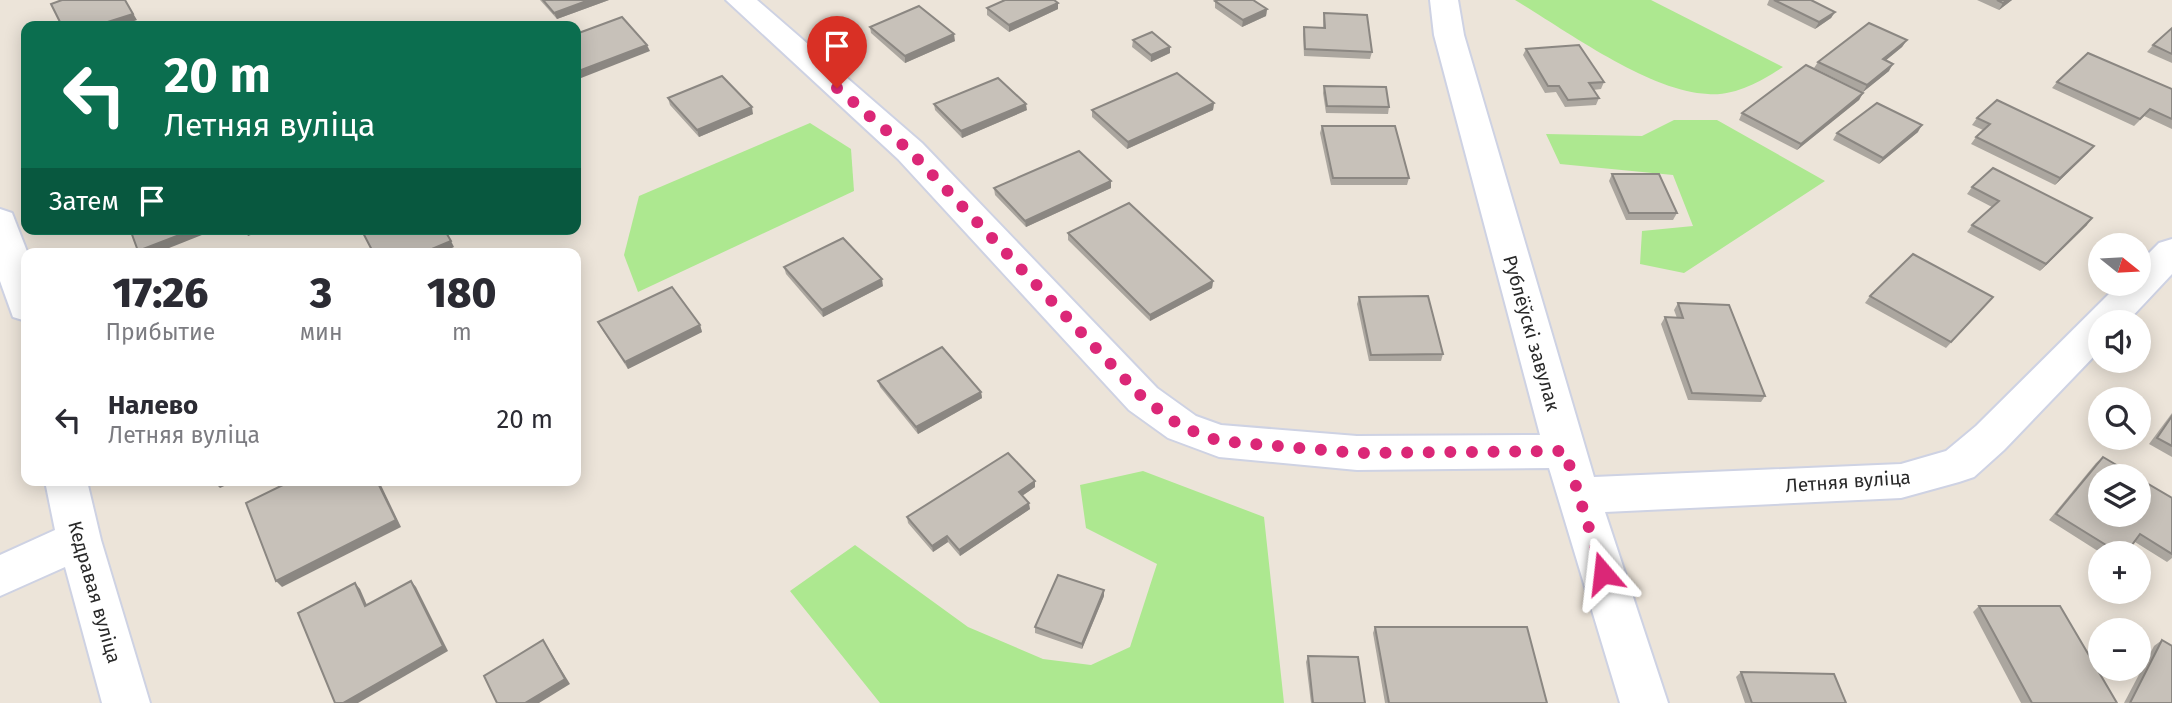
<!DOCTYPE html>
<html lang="ru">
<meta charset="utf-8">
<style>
:root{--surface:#fff;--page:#f2f2f3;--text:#2b2b33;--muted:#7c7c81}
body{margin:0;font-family:"Fira Sans",sans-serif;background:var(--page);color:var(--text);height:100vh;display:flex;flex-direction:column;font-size:26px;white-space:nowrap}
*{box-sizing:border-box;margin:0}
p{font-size:23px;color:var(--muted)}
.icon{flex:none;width:38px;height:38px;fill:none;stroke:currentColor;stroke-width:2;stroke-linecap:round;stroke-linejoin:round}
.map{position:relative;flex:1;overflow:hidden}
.side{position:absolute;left:21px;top:248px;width:560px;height:238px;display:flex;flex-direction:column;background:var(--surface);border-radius:14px;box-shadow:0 4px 18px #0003}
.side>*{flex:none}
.banner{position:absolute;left:21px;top:21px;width:560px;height:214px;border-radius:14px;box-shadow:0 4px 18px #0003;background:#0b6e4f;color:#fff;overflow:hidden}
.needle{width:46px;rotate:108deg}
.buttons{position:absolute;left:2088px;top:233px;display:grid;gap:14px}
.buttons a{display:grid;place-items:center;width:63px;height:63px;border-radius:50%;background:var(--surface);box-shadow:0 4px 18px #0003;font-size:35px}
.pin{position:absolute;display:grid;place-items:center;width:60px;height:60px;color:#fff;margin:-72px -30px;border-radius:50% 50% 50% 0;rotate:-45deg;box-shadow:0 0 7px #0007}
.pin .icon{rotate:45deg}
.me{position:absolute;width:77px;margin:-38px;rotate:343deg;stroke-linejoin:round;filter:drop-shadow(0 0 5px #0008)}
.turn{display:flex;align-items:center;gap:24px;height:147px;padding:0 28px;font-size:32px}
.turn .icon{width:91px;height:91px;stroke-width:2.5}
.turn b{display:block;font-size:49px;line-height:60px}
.then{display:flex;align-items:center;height:66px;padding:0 28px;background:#0003;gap:14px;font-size:26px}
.eta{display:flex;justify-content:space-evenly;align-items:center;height:119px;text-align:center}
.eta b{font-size:42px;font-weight:800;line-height:49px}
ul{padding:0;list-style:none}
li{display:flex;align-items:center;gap:21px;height:105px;padding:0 28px}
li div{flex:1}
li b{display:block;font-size:26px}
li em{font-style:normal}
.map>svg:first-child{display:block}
.green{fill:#ade890}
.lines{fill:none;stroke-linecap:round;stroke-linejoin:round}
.minor-casing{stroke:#ced2e3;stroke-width:4}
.minor{fill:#fff;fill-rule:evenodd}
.wall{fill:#aba69f}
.shaded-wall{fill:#8b8782}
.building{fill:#c7c1b9;stroke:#8b8782;stroke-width:2}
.route{stroke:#db2777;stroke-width:12;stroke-dasharray:0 21.6}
.labels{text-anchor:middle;stroke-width:5;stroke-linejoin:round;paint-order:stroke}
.street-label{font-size:19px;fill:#292929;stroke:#fff}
</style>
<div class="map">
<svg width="2172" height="703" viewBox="0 0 2172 703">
<rect width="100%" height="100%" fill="#ece4d9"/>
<g class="green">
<path d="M1515,0H1651L1783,67C1761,81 1736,96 1708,94C1648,91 1567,31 1515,0Z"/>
<polygon points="1674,120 1717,120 1825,181 1684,273 1640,264 1642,231 1693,226 1673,175 1560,164 1546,134 1642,136"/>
<polygon points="810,123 851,149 854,191 638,292 624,255 639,196"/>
<polygon points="1143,471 1264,517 1284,703 880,703 790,591 855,545 968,627 1043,659 1091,665 1130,647 1157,564 1086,528 1080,485"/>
</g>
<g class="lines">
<defs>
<g id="minor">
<polygon points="726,0 757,0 922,143 1157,388 1196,416 1221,425 1357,436 1540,435 1434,35 1430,0 1458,0 1464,35 1594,477 1901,464 1946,451 1976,426 2119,284 2138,284 2138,264 2159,243 2172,239 2172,274 2127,322 2100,322 2100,350 2004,450 1974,477 1959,482 1901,498 1605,512 1668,703 1620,703 1549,468 1357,470 1219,457 1168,438 1129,410 898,159"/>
<polygon points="0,209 12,213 28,254 26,321 13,317 0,281"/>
<polygon points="45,481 87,481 101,540 150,703 102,703 65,567 0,596 0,555 55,530"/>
</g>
</defs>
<use href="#minor" class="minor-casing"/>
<use href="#minor" class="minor"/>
</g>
<g class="wall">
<polygon points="540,0 609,0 557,19"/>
<polygon points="1002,0 1054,0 1058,3 1058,9 1009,32 987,15 987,8 1003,1"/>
<polygon points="1769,0 1811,0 1835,12 1831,18 1815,29 1767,5"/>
<polygon points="1977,0 2012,0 1999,10"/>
<polygon points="1215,1 1267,9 1266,16 1242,27 1215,8"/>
<polygon points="1324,13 1372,52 1370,59 1304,56 1303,34 1304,27 1323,28 1323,20"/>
<polygon points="870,27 955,41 905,63 871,33"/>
<polygon points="2172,28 2172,63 2147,52 2153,45"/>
<polygon points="1133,40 1170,53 1151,62 1132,47"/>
<polygon points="1907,40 1902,47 1886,60 1889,71 1863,92 1814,68 1818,62"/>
<polygon points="1526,49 1604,82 1601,89 1593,90 1599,98 1596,105 1565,107 1556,92 1545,93 1523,55"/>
<polygon points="2057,82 2172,89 2172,129 2144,116 2134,126 2052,88"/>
<polygon points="1324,86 1389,107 1388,114 1326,113 1323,93"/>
<polygon points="1863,93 1859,100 1797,150 1739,120 1742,113"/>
<polygon points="668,98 753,114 699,137 670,105"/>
<polygon points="1214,103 1213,110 1127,149 1092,117 1092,110"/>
<polygon points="934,104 1027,110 962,138 935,110"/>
<polygon points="1977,118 2088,153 2055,185 1971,144 1976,137 1983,130 1972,125"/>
<polygon points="1322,126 1409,178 1407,185 1331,185 1320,133"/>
<polygon points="1918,132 1879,164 1833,140 1837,133"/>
<polygon points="1612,174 1677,213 1673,220 1626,220 1609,181"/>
<polygon points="1111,181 1111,188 1026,227 995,195 994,188"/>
<polygon points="1972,187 2087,225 2040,271 1967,232 1972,225 1992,207 1967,194"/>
<polygon points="1068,233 1213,281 1212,288 1150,321 1068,240"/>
<polygon points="784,267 883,286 823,317 786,274"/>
<polygon points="1870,296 1993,297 1946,348 1865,303"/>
<polygon points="1359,297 1443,354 1441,361 1369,361 1357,304"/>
<polygon points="1678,303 1765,396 1761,402 1688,400 1661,324 1665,317 1677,318 1674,310"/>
<polygon points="598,322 700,325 702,332 628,369 601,328"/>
<polygon points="878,381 981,392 982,398 918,434 880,387"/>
<polygon points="2172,413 2172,457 2149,444"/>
<polygon points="2103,457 2172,498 2172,558 2167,562 2135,542 2126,553 2101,553 2049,520 2096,463"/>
<polygon points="1035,481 1035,487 1022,496 1030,509 960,556 948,542 933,552 908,523 907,517"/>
<polygon points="1104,596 1082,649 1035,633 1035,627"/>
<polygon points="1979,606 2117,703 2021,703 1973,612"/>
<polygon points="1375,627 1547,703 1385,703 1373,633"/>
<polygon points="2162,640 2172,703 2124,703 2154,646"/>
<polygon points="1308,656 1365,703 1311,703 1306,662"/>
<polygon points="1741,672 1846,703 1745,703 1736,677"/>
</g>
<g class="shaded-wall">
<polygon points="125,0 137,20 120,26 95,26"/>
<polygon points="589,0 609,0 557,19 554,13"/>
<polygon points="2007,0 2012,0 1999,10 2003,3"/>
<polygon points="1058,3 1058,9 1009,32 1009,25"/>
<polygon points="1267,9 1266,16 1242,27 1243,20"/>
<polygon points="1835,12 1831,18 1815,29 1819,22"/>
<polygon points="954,34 955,41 905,63 905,56"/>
<polygon points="1907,40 1902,47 1879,66 1883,59"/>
<polygon points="647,45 650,51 576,80 576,72"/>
<polygon points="1170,47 1170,53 1151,62 1151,55"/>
<polygon points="1893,64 1889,71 1863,92 1867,85"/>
<polygon points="1863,93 1859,100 1797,150 1801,144"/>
<polygon points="1214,103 1213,110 1127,149 1128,142"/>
<polygon points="1026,104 1027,110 962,138 961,131"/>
<polygon points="752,107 753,114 699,137 697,130"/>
<polygon points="1922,125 1918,132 1879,164 1883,158"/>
<polygon points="2094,146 2088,153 2055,185 2060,178"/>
<polygon points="1111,181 1111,188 1026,227 1025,221"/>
<polygon points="2092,218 2087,225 2040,271 2046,264"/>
<polygon points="195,229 217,229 154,254 140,254 138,251"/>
<polygon points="244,229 266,229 248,236"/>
<polygon points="451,241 454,247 440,254 420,254"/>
<polygon points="882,279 883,286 823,317 822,310"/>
<polygon points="1213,281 1212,288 1150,321 1150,315"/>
<polygon points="700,325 702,332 628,369 625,362"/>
<polygon points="981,392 982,398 918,434 916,427"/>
<polygon points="216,481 235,481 220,488 214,482"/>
<polygon points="377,481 379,481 401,527 282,587 276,581"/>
<polygon points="1035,481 1035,487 1019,498 1019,492"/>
<polygon points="1029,503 1030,509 960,556 959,550"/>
<polygon points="947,536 948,542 933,552 932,546"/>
<polygon points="411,581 416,587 448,651 358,703 343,703"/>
<polygon points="355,583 360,589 370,612 365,606"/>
<polygon points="1104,590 1104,596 1082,649 1082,644"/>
<polygon points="543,640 570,684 539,703 525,703"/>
</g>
<g class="building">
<polygon points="62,0 125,0 133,14 95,26 62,26 51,4"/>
<polygon points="543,0 589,0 554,13"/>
<polygon points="1005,0 1054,0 1058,3 1009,25 987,8"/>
<polygon points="1218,0 1253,0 1267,9 1243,20 1215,1"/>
<polygon points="1774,0 1811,0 1835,12 1819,22"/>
<polygon points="1997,0 2007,0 2003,3"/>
<polygon points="919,6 954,34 905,56 870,27"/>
<polygon points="1324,13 1367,15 1372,52 1305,49 1304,27 1325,28"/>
<polygon points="622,17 647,45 576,72 576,34"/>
<polygon points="1869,23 1907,40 1883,59 1893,64 1867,85 1818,62"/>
<polygon points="2172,28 2172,54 2153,45"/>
<polygon points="1152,32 1170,47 1151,55 1133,40"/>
<polygon points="1579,45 1604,82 1589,83 1599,98 1568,100 1559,86 1548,86 1526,49"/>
<polygon points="2088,53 2172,89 2172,119 2150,109 2140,119 2057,82"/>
<polygon points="1806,65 1863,93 1801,144 1742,113"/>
<polygon points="1177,73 1214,103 1128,142 1092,110"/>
<polygon points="722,76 752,107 697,130 668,98"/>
<polygon points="998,78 1026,104 961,131 934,104"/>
<polygon points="1324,86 1386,87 1389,107 1327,106"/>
<polygon points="1997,100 2094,146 2060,178 1976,137 1990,124 1977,118"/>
<polygon points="1877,103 1922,125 1883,158 1837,133"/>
<polygon points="1322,126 1395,126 1409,178 1333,178"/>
<polygon points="1079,151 1111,181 1025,221 994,188"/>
<polygon points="1993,168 2092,218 2046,264 1972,225 1999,201 1972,187"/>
<polygon points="1612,174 1659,174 1677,213 1629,213"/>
<polygon points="1129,203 1213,281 1150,315 1068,233"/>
<polygon points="130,229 195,229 138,251"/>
<polygon points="361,229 444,229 451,241 420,254 374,254"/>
<polygon points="843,238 882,279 822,310 784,267"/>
<polygon points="1913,254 1993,297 1951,342 1870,296"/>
<polygon points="672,287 700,325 625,362 598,322"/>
<polygon points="1428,296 1443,354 1371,355 1359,297"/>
<polygon points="1678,303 1729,305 1765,396 1692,393 1665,317 1683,318"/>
<polygon points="942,347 981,392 916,427 878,381"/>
<polygon points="2172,416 2172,446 2157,438"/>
<polygon points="1008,453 1035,481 1019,492 1029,503 959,550 947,536 932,546 907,517"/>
<polygon points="2103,457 2135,476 2100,476 2100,514 2138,514 2138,478 2172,498 2172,554 2140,534 2126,553 2119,553 2056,514"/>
<polygon points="291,481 377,481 396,520 276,581 246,503"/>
<polygon points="1058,575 1104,590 1082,644 1035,627"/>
<polygon points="411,581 443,646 343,703 335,703 298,613 355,583 365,606"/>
<polygon points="1979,606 2060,606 2117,703 2032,703"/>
<polygon points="1375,627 1527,627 1547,703 1389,703"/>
<polygon points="543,640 565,679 525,703 497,703 484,676"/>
<polygon points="2162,640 2172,646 2172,703 2130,703"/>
<polygon points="1308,656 1358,657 1365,703 1313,703"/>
<polygon points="1741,672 1834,674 1846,703 1752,703"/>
</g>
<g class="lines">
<polyline class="route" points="837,88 910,151 1143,398 1182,427 1219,441 1357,453 1565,451 1603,573"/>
</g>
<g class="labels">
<g class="street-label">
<text transform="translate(1532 333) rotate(74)" y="7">Рублёўскі завулак</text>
<text transform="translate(1848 481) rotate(-4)" y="7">Летняя вуліца</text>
<text transform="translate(95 592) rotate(74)" y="7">Кедравая вуліца</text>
</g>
</g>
</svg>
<div class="buttons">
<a><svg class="needle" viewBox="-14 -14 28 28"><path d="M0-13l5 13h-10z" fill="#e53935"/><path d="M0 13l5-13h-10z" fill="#7c7c81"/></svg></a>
<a><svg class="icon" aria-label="sound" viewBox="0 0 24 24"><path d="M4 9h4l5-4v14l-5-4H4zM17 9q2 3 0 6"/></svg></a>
<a><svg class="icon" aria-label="search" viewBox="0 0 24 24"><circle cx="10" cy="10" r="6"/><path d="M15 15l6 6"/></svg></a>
<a><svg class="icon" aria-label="layers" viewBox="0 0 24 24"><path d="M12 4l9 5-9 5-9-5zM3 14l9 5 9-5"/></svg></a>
<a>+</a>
<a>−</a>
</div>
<div class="pin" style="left:837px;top:88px;background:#d93025"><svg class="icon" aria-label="arrive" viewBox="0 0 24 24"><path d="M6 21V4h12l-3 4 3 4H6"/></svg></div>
<svg class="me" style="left:1603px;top:573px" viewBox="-20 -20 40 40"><path d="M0-17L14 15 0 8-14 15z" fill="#db2777" stroke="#fff" stroke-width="4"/></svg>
<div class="banner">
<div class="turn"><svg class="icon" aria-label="left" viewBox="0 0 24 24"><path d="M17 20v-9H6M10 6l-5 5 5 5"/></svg><div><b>20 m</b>Летняя вуліца</div></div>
<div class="then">Затем<svg class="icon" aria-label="arrive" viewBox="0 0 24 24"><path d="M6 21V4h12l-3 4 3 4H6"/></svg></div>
</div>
<section class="side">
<div class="eta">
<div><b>17:26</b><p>Прибытие</p></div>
<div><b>3</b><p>мин</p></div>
<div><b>180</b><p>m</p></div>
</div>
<ul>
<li><svg class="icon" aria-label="left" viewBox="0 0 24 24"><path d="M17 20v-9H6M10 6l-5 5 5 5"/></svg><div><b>Налево</b><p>Летняя вуліца</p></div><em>20 m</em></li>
</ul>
</section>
</div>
